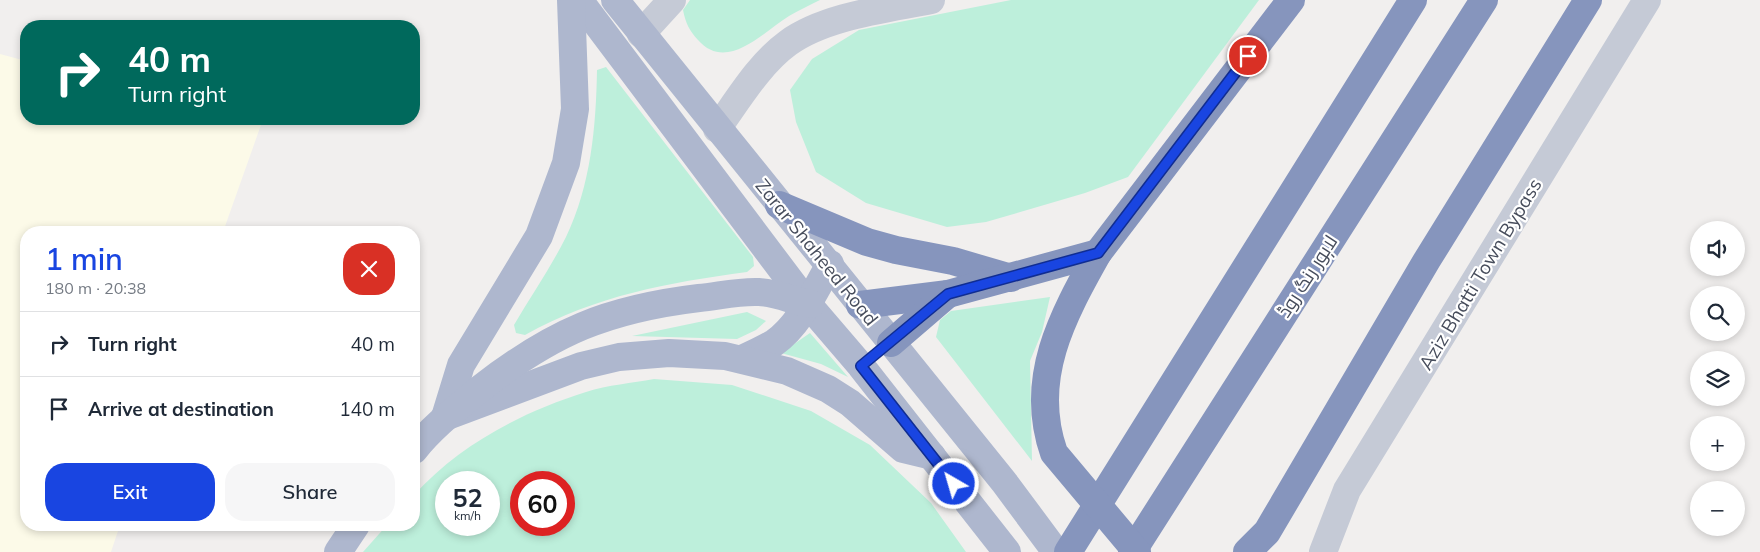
<!DOCTYPE html>
<meta charset="utf-8">
<style>
:root{--surface:#fff;--page:#f6f6f7;--text:#1f2937;--muted:#747a83;--line:#e0e1e3;--accent:#1945e1}
body{margin:0;font-family:Mulish,Cairo,sans-serif;background:var(--page);color:var(--text);height:100vh;display:flex;flex-direction:column;font-size:19px;white-space:nowrap}
*{box-sizing:border-box;margin:0}
p{font-size:16px;color:var(--muted)}
.icon{flex:none;width:28px;height:28px;fill:none;stroke:currentColor;stroke-width:2;stroke-linecap:round;stroke-linejoin:round}
.map{position:relative;flex:1;overflow:hidden}
.drawer{position:absolute;left:20px;top:226px;width:400px;height:305px;display:flex;flex-direction:column;background:var(--surface);border-radius:20px;box-shadow:0 2px 8px #0003}
.drawer>*{flex:none}
.banner{position:absolute;left:20px;top:20px;width:400px;height:105px;border-radius:20px;box-shadow:0 2px 8px #0003;background:#00695c;color:#fff;overflow:hidden}
.controls{position:absolute;left:1690px;top:221px;display:grid;gap:10px}
.controls a{display:grid;place-items:center;width:55px;height:55px;border-radius:50%;background:var(--surface);box-shadow:0 2px 8px #0003;font-size:25px}
.speed{position:absolute;left:435px;top:471px;display:flex;gap:10px;font-size:25px;font-weight:700;text-align:center}
.speed>*{display:grid;place-content:center;width:65px;height:65px;border-radius:50%;background:var(--surface);box-shadow:0 2px 8px #0003;line-height:1}
.speed small{font-size:12px;font-weight:400}
.speed .limit{border:8px solid #d22;background:#fff;color:#111}
.pin{position:absolute;display:grid;place-items:center;width:42px;height:42px;color:#fff;margin:-21px;border:2px solid #fff;border-radius:50%;box-shadow:0 1px 5px #0007}
.me{position:absolute;width:55px;margin:-28px;rotate:322deg;stroke-linejoin:round;filter:drop-shadow(0 0 4px #0008)}
.turn{display:flex;align-items:center;gap:18px;height:105px;padding:0 25px;font-size:22px}
.turn .icon{width:65px;height:65px;stroke-width:2.5}
.turn b{display:block;font-size:35px;line-height:42px}
.round{display:grid;place-items:center;flex:none;width:52px;height:52px;border-radius:20px;background:var(--page)}
.summary{display:flex;align-items:center;justify-content:space-between;height:85px;padding:0 25px}
h1{font-size:30px;font-weight:600;line-height:38px;color:var(--accent)}
.primary-button{display:flex;gap:10px;margin-top:auto;padding:10px 25px}
.primary-button a{flex:1;height:58px;border-radius:20px;background:var(--accent);color:#fff;font-size:20px;font-weight:600;line-height:58px;text-align:center}
.primary-button a+a{background:var(--page);color:var(--text)}
ul{padding:0;list-style:none}
li{display:flex;align-items:center;gap:15px;height:65px;padding:0 25px;border-top:1px solid var(--line)}
li div{flex:1}
li b{display:block;font-size:19px}
li em{font-style:normal}
.map>svg:first-child{display:block}
.commercial{fill:#fcfae8}
.green{fill:#bdefdb;fill-rule:evenodd}
.lines{fill:none;stroke-linecap:round;stroke-linejoin:round}
.tertiary{stroke:#c5cad6;stroke-width:28}
.primary{stroke:#aeb7ce;stroke-width:28}
.motorway{stroke:#8695bd;stroke-width:28}
.route-casing{stroke:#102d92;stroke-width:12}
.route{stroke:#1945e1;stroke-width:9}
.labels{text-anchor:middle;stroke-width:4.5;stroke-linejoin:round;paint-order:stroke}
.street-label{font-size:19px;fill:#474d5c;stroke:#fff}
</style>
<div class="map">
<svg width="1760" height="552" viewBox="0 0 1760 552">
<rect width="100%" height="100%" fill="#f1efee"/>
<polygon class="commercial" points="0,54 26,61 26,119 248,119 262,122 223,232 26,232 26,525 120,525 111,552 0,552"/>
<g class="green">
<path d="M690,0H820C810,5 799,10 789,16C763,32 727,73 698,40C689,30 686,24 683,10Z"/>
<polygon points="1011,0 1259,0 1128,177 1085,193 986,222 947,227 866,203 816,172 796,122 790,90 812,59 859,30"/>
<path d="M606,67L753,257L754,266L747,272C667,283 597,295 525,335L516,333L514,325C531,296 551,267 566,237C591,185 596,127 597,70Z"/>
<polygon points="1050,297 1042,332 1030,361 1032,461 936,337 940,320 951,311"/>
<polygon points="747,312 766,321 756,330 737,339 632,336"/>
<polygon points="810,333 848,377 821,364 781,353"/>
<path d="M654,379L732,385L811,411L870,445L931,503L966,552H363L387,525H414V495C459,445 522,412 586,392C608,385 632,383 654,379ZM489,482V525H446V482ZM521,482H564V525H521Z"/>
</g>
<g class="lines">
<g class="tertiary">
<polyline points="641,34 672,0"/>
<path d="M717,129C738,100 759,64 788,43C825,16 887,9 931,0"/>
<polyline points="1323,552 1347,490 1647,0"/>
</g>
<g class="primary">
<polyline points="579,0 807,303 861,366 1007,552"/>
<polyline points="615,0 1004,482 1056,552"/>
<path d="M742,359C753,354 764,349 774,343C800,325 815,290 830,264"/>
<polyline points="445,417 581,366 619,357 669,353 725,356 787,371 828,389 850,403 903,449 932,456"/>
<polyline points="445,417 461,365 539,236 566,163 575,109 571,0"/>
<path d="M414,450C433,426 457,408 481,388C553,332 607,309 699,298C719,296 739,291 759,292C778,293 793,301 811,304"/>
<polyline points="338,552 356,525"/>
</g>
<g class="motorway">
<polyline points="779,205 867,242 896,250 953,261 1011,278"/>
<polyline points="860,305 948,294 1098,253"/>
<polyline points="891,343 948,294"/>
<polyline points="1068,552 1413,0"/>
<polyline points="1132,552 1484,0"/>
<path d="M1137,552L1054,453C1028,379 1062,317 1098,253L1291,0"/>
<polyline points="1247,552 1267,532 1427,260 1588,0"/>
</g>
</g>
<g class="lines">
<defs>
<polyline id="route" points="954,484 861,366 948,294 1098,253 1248,56"/>
</defs>
<use href="#route" class="route-casing"/>
<use href="#route" class="route"/>
</g>
<g class="labels">
<g class="street-label">
<text transform="translate(817 252) rotate(51)" y="7">Zarar Shaheed Road</text>
<text transform="translate(1480 274) rotate(-59)" y="7">Aziz Bhatti Town Bypass</text>
<text transform="translate(1307 276) rotate(-57)" y="7">لاہور رنگ روڈ</text>
</g>
</g>
</svg>
<div class="controls">
<a><svg class="icon" aria-label="sound" viewBox="0 0 24 24"><path d="M4 9h4l5-4v14l-5-4H4zM17 9q2 3 0 6"/></svg></a>
<a><svg class="icon" aria-label="search" viewBox="0 0 24 24"><circle cx="10" cy="10" r="6"/><path d="M15 15l6 6"/></svg></a>
<a><svg class="icon" aria-label="layers" viewBox="0 0 24 24"><path d="M12 4l9 5-9 5-9-5zM3 14l9 5 9-5"/></svg></a>
<a>+</a>
<a>−</a>
</div>
<div class="speed"><div>52<small>km/h</small></div><div class="limit">60</div></div>
<div class="pin" style="left:1248px;top:56px;background:#d93025"><svg class="icon" aria-label="arrive" viewBox="0 0 24 24"><path d="M6 21V4h12l-3 4 3 4H6"/></svg></div>
<svg class="me" style="left:954px;top:484px" viewBox="-20 -20 40 40"><circle r="17" fill="#1945e1" stroke="#fff" stroke-width="3"/><path d="M0-11L8 9 0 5-8 9z" fill="#fff"/></svg>
<div class="banner">
<div class="turn"><svg class="icon" aria-label="right" viewBox="0 0 24 24"><path d="M7 20v-9h11M14 6l5 5-5 5"/></svg><div><b>40 m</b>Turn right</div></div>
</div>
<section class="drawer">
<div class="summary"><div><h1>1 min</h1><p>180 m · 20:38</p></div><a class="round" style="background:#d93025;color:#fff"><svg class="icon" aria-label="close" viewBox="0 0 24 24"><path d="M6 6l12 12M18 6L6 18"/></svg></a></div>
<ul>
<li><svg class="icon" aria-label="right" viewBox="0 0 24 24"><path d="M7 20v-9h11M14 6l5 5-5 5"/></svg><div><b>Turn right</b></div><em>40 m</em></li>
<li><svg class="icon" aria-label="arrive" viewBox="0 0 24 24"><path d="M6 21V4h12l-3 4 3 4H6"/></svg><div><b>Arrive at destination</b></div><em>140 m</em></li>
</ul>
<div class="primary-button"><a>Exit</a><a>Share</a></div>
</section>
</div>
